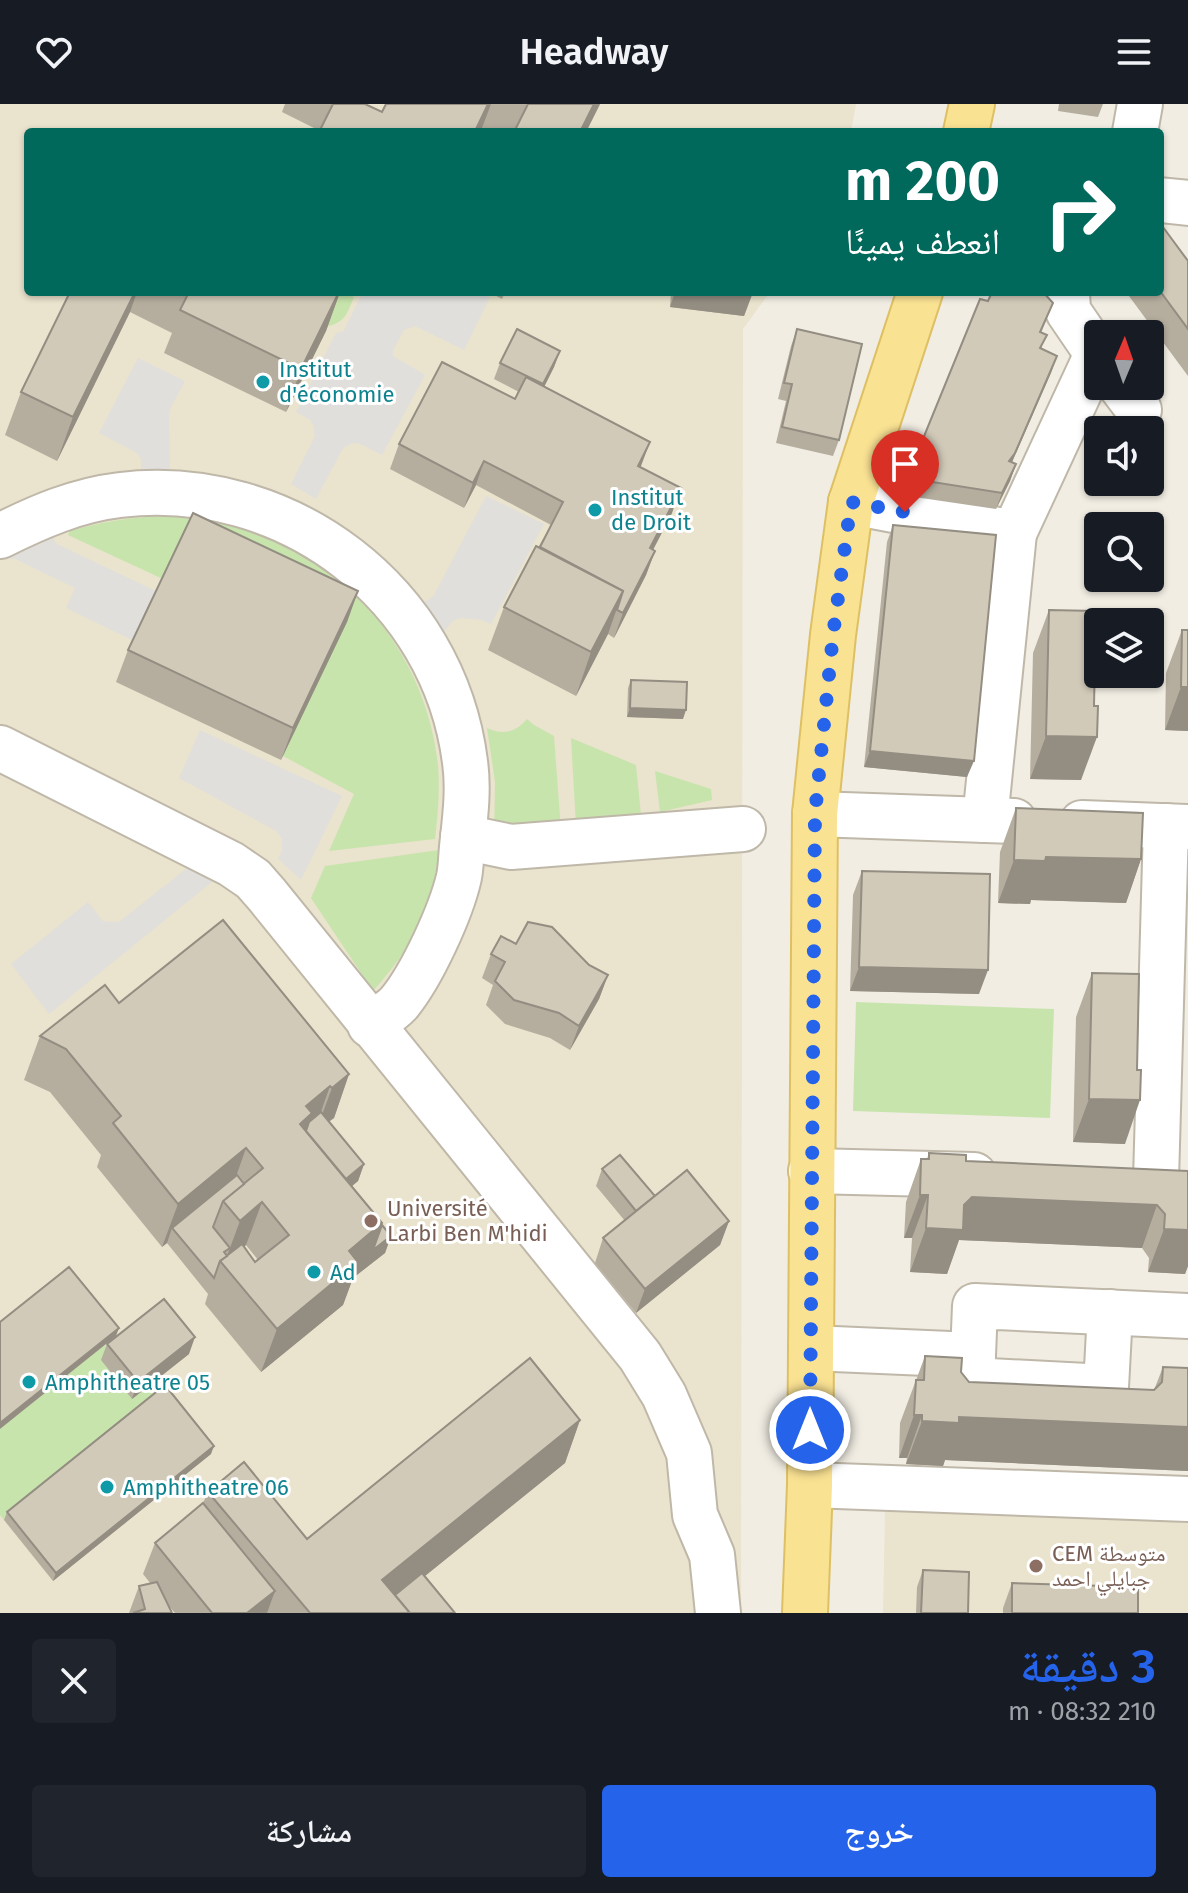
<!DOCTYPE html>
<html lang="ar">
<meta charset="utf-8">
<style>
:root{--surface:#171b24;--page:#20242c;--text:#f1f3f6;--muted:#9ea1a6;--accent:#2563eb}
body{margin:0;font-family:"Fira Sans","Noto Naskh Arabic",sans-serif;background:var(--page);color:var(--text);direction:rtl;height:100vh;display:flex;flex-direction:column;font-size:30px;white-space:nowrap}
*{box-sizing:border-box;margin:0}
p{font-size:26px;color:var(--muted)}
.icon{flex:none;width:44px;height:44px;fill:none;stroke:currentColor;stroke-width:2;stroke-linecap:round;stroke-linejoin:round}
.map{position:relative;height:1509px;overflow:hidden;direction:ltr}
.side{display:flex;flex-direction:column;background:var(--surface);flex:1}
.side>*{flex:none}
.top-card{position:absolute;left:24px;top:24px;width:1140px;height:168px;border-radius:8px;box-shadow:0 2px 6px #0004;direction:rtl;background:#00695c;color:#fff;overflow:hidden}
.needle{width:52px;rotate:2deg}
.buttons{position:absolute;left:1084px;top:216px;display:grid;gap:16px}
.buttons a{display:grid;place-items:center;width:80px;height:80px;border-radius:8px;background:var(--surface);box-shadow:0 2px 6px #0004;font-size:40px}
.pin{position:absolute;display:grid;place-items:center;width:68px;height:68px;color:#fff;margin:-82px -34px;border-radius:50% 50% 50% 0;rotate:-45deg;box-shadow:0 0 8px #0007}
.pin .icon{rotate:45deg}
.me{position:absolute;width:88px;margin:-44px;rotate:0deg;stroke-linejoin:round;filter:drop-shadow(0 0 6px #0008)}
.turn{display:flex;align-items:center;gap:28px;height:168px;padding:0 32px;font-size:36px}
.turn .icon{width:104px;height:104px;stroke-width:2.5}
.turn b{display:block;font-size:56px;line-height:68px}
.round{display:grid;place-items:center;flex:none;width:84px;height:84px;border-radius:8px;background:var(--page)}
.overview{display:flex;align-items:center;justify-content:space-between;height:136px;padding:0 32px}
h1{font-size:48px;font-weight:600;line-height:60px;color:var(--accent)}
.button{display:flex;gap:16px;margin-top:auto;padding:16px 32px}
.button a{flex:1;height:92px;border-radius:8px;background:var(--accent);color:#fff;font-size:32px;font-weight:600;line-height:92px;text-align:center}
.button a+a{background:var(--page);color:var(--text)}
header{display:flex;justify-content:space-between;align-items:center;height:104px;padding:0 32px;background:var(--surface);font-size:36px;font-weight:600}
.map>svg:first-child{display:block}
.education{fill:#eae3cd}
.green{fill:#c8e4ad}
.parking{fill:#e1dfdc}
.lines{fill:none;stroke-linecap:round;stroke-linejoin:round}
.minor-casing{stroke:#bfb8a9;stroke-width:48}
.major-casing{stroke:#dec064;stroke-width:48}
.minor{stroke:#fff;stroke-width:44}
.major{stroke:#fae293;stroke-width:44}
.wall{fill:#b5ae9f;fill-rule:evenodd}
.shaded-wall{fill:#938d82}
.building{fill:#d2cab9;stroke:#938d82;stroke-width:2}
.route{stroke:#2563eb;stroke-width:14;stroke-dasharray:0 25.2}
.culture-dot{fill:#0f9aa8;stroke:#fff;stroke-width:3}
.education-dot{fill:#8d6e63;stroke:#fff;stroke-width:3}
.labels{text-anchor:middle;stroke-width:6;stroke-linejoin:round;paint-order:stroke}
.culture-label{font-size:22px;fill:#0d838f;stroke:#fff;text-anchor:start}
.education-label{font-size:22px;fill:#785e54;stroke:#fff;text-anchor:start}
</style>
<header><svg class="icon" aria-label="menu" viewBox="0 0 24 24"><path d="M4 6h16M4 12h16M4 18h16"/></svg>Headway<svg class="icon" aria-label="heart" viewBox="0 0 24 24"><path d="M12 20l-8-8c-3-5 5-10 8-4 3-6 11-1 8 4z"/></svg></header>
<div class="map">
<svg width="1188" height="1509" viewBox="0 0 1188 1509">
<rect width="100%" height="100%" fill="#f1ede3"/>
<g class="education">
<polygon points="0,0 856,0 851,28 28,28 28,188 770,188 743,225 741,1509 0,1509"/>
<polygon points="885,1407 1188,1414 1188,1509 883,1509"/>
</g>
<g class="green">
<path d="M321,188H344L354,193C345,215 344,219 320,224Z"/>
<path d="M164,412C195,414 225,417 255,428C355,464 427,555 438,661C440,686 438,710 435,735L329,747L354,690L283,652L165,476L68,431L70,427C101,418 131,413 164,412Z"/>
<path d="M527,615L534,621L554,632L561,726L494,735L495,678L487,624C503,631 515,629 527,615Z"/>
<polygon points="571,634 636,661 641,711 576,722"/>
<polygon points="655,667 711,685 712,696 660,708"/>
<path d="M439,746C432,806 413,842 373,887L311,794L325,762Z"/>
<polygon points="856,898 1054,905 1050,1014 853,1007"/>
<polygon points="116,1232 122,1240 132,1294 153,1278 161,1289 4,1416 0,1411 0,1325"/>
</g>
<g class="parking">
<polygon points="363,188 479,188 490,193 464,246 415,222 404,226 393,246 393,252 425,271 382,351 360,340 354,339 346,342 342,346 316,395 291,380 315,332 313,321 310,316 296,308 336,229 342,228 344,226"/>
<polygon points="138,254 185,277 171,303 169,311 170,370 141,373 141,355 137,349 99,329"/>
<polygon points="486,392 544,420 491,520 481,516 461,514 454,516 446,525 440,537 416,501 428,496 434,491"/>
<polygon points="55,428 54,436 57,440 160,489 136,538 66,504 75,484 15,455 2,454"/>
<polygon points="200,626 342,692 301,776 278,755 282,746 282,735 276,727 179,674"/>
<polygon points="192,760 228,765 49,910 11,860 88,798 103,817 119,818"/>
</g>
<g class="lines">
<defs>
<g id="minor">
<polyline points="1135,28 1140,0"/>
<polyline points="1160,96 1188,99"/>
<polyline points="1067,188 1068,207 1098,251"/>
<polyline points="1121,282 1139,306"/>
<polyline points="851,398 1014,429 985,716"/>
<polyline points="1014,429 1097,250"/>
<path d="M0,432C38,413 77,396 120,391C287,371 444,490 465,658C469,686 465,715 462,743C461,753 461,763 459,773C451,808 422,871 399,899C392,907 380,914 370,921"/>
<polyline points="0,644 231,760 253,775 267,791 640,1252 664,1291 689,1349 695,1411 712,1451 718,1509"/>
<polyline points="815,710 1014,717"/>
<polyline points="1082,719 1188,723"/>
<polyline points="463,733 511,743 743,725"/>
<polyline points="811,1067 974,1071"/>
<polyline points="1156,1076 1166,722"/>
<polyline points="811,1244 973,1251 975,1202 1188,1212"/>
<polyline points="973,1251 971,1276 1106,1283 1110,1208"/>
<polyline points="810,1381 1188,1395"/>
</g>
<g id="major">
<polyline points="966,28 972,0"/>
<polyline points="805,1509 810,1381 815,710 833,531 851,398 920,188"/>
</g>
</defs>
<use href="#minor" class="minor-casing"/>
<use href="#major" class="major-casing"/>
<use href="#minor" class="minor"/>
<use href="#major" class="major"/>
</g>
<g class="wall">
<polygon points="285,0 365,0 382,8 386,0 600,0 586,28 491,28 482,24 320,27 282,8"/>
<polygon points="1059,0 1103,0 1098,13 1058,7"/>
<polygon points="1188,157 1188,272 1126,188 1160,188"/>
<polygon points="70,188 340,188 326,227 286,308 164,249 172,229 130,208 57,357 5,331 21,288"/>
<polygon points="489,188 505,188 502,195"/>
<polygon points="671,188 753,188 744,212 670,203"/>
<polygon points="988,197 1053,199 1041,229 1042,245 1057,252 1012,358 1016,360 1010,377 996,405 901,391 907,374"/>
<polygon points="797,225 839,336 833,352 776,339 786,297 778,295 791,242"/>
<polygon points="560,247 554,263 544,283 641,364 672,409 653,446 655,447 646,471 614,534 608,530 576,592 488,546 504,503 551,421 476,381 464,404 390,365 399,340 515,295 519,288 494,275 500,259"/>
<polygon points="893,421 967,673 864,663 887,438"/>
<polygon points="358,487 347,518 281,656 116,578 128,546"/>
<polygon points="1049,506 1094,602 1081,676 1030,675 1033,549"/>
<polygon points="1182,526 1188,526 1188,627 1165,626 1166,569"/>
<polygon points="631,576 683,615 627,613 628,584"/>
<polygon points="1016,704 1141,755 1126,799 1031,796 1030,800 998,799 1000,748"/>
<polygon points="862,767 979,890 850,887 853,791"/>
<polygon points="516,840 589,861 608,871 599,895 570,946 550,934 505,920 486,901 493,881 482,874 491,850"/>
<polygon points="1092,869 1125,1040 1073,1038 1076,913"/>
<path d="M119,899L349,970L334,1014L328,1018L364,1060L358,1077L352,1082L391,1132L385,1149L353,1174L343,1201L261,1268L205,1200L208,1190L167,1139L162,1143L97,1063L101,1051L50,988L24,976L40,932ZM246,1141L258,1156L255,1158L244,1143Z"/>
<polygon points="929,1049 966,1057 1188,1067 1188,1162 1185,1170 1148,1168 1149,1154 1142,1144 959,1136 947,1170 910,1168 912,1134 904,1134 906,1098 921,1055 927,1055"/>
<polygon points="602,1065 655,1092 729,1117 720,1141 636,1209 595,1159 603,1134 625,1117 596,1082"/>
<polygon points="107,1240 189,1250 132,1295 101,1256"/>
<polygon points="925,1252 961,1268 969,1278 1154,1286 1163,1263 1188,1264 1188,1367 945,1356 943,1362 906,1360 907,1354 899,1354 900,1319"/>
<polygon points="580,1316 565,1359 425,1472 455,1509 175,1509 168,1501 172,1509 129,1509 139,1482 151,1480 143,1470 155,1439 203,1399 208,1388 307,1435"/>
<polygon points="211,1350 53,1477 4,1416 7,1408"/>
<polygon points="923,1466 968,1509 916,1509 917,1483"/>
<polygon points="1012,1479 1138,1509 1003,1509 1003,1504"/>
</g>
<g class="shaded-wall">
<polygon points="488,0 491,0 482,24 480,28 474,28"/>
<polygon points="594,0 600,0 586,28 580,28"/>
<polygon points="135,188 137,188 130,208 57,357 73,313"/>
<polygon points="340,188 326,227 286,308 301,265"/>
<polygon points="675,188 753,188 744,212 670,203"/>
<polygon points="560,247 554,263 537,297 543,280"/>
<polygon points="1057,252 1051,269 1009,365 1009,357"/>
<polygon points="650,338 641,362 629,386 638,362"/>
<polygon points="484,357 476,381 464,404 473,379"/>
<polygon points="1016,360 1010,377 996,405 1002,389"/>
<polygon points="681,384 672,409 641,469 650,444"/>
<polygon points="655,447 646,471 614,534 623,509"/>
<polygon points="358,487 347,518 281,656 293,624"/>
<polygon points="623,487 608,530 576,592 591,548"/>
<polygon points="1181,583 1188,583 1188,627 1165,626"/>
<polygon points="630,604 686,606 683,615 627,613"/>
<polygon points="1046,632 1097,633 1081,676 1030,675"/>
<polygon points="870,647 974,657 967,673 864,663"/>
<polygon points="1046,753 1141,755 1126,799 1031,796 1030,800 998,799 1014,756"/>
<polygon points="859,863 988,866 979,890 850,887"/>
<polygon points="608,871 599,895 570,946 579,922"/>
<polygon points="349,970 334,1014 316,1027 332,984"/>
<polygon points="330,982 315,1025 290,1046 306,1002"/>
<polygon points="1089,995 1140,996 1125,1040 1073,1038"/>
<polygon points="246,1044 231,1087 172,1124 167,1139 162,1143 178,1100"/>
<polygon points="364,1060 358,1077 322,1107 328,1091"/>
<polygon points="920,1091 928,1091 912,1134 904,1134"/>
<polygon points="972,1093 1157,1101 1142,1144 959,1136 947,1170 910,1168 926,1124 964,1101"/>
<polygon points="262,1098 246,1141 224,1160 240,1117"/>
<polygon points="729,1117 720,1141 636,1209 645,1185"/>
<polygon points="382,1119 373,1146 391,1132 385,1149 353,1174 343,1201 261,1268 277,1225 349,1147"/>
<polygon points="1164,1125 1188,1126 1188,1162 1185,1170 1148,1168"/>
<polygon points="119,1224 116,1232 0,1325 0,1319"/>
<polygon points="195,1233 189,1250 132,1295 138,1278"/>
<polygon points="914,1311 922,1311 907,1354 899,1354"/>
<polygon points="959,1313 1188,1323 1188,1367 945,1356 943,1362 906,1360 922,1317"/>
<polygon points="580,1316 565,1359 379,1509 382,1476"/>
<polygon points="214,1342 211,1350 53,1477 56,1469"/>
<polygon points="275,1487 267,1509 247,1509"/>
</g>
<g class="building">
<polygon points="333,0 365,0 382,8 386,0 488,0 476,25 481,28 319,28"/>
<polygon points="528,0 594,0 580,28 514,28"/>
<polygon points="1160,119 1188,157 1188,225 1160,187"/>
<polygon points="70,188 135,188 73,313 21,288"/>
<polygon points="189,188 339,188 301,265 180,206"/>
<polygon points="992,188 1043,188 1053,199 1040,228 1047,231 1040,244 1057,252 1015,349 1009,357 1016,360 1002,389 907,374 980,195 988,197"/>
<polygon points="517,225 560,247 543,280 500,259"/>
<polygon points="797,225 862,240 839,336 782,323 792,280 784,279"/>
<polygon points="442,258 515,295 526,273 650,338 638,362 681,384 650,444 655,447 623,509 617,506 623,487 540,443 563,398 484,357 473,379 399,340"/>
<polygon points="193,409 358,487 293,624 128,546"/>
<polygon points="893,421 996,431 974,657 870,647"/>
<polygon points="536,442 623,487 591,548 504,503"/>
<polygon points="1049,506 1096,507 1094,602 1098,602 1097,633 1046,632"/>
<polygon points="1182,526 1188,526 1188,583 1181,583"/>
<polygon points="631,576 687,578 686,606 630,604"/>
<polygon points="1016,704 1143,709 1141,755 1046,753 1045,757 1014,756"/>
<polygon points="862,767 990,770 988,866 859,863"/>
<polygon points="223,816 349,970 332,984 330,982 306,1002 312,1009 300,1020 382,1119 349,1147 358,1158 277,1225 220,1157 242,1140 255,1158 289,1131 262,1098 240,1117 223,1097 263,1064 246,1044 178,1100 113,1019 121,1012 66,945 40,932 105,881 119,899"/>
<polygon points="528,818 552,823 589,861 608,871 579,922 559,909 514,896 495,877 505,858 491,850 501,832 516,840"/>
<polygon points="1092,869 1139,870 1137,966 1141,966 1140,996 1089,995"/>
<polygon points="321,1008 364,1060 346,1075 306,1027 309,1018"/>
<polygon points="929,1049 966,1051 966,1057 1188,1067 1188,1126 1164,1125 1165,1110 1157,1101 972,1093 964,1101 963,1126 926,1124 928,1091 920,1091 921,1055 929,1055"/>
<polygon points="620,1051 655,1092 636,1107 602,1065"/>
<polygon points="687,1066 729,1117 645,1185 603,1134"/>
<polygon points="237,1071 244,1080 223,1097 213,1123 230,1144 224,1148 227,1152 220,1157 214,1174 172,1124"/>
<polygon points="382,1121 391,1132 373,1146"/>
<polygon points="69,1163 119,1224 0,1319 0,1218"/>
<polygon points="164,1195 195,1233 138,1278 107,1240"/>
<polygon points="925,1252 962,1254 961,1268 969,1278 1154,1286 1162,1278 1163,1263 1188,1264 1188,1323 959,1313 959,1319 922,1317 922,1311 914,1311 916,1276 924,1276"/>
<polygon points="530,1254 580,1316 382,1476 410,1509 310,1509 208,1388 244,1358 307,1435"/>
<polygon points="165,1281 214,1342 56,1469 7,1408"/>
<polygon points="203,1399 275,1487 247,1509 212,1509 155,1439"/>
<polygon points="923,1466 969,1468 968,1509 921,1509"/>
<polygon points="422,1469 455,1509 410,1509 395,1491"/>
<polygon points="157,1478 172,1509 133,1509 145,1505 139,1482"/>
<polygon points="1012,1479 1138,1483 1138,1509 1012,1509"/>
</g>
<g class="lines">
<polyline class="route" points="810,1326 815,710 833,531 851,398 905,408"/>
</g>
<g class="culture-dot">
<circle cx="263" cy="278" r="8"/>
<circle cx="595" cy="406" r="8"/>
<circle cx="314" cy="1168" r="8"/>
<circle cx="29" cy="1278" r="8"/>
<circle cx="107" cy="1383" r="8"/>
</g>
<g class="education-dot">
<circle cx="371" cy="1117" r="8"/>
<circle cx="1036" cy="1462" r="8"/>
</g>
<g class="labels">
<g class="culture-label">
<text x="279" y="273">Institut<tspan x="279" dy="25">d'économie</tspan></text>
<text x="611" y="401">Institut<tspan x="611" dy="25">de Droit</tspan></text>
<text x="330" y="1176">Ad</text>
<text x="45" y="1286">Amphitheatre 05</text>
<text x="123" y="1391">Amphitheatre 06</text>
</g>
<g class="education-label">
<text x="387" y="1112">Université<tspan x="387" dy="25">Larbi Ben M'hidi</tspan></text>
<text x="1052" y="1457">CEM متوسطة<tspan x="1052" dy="25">جبايلي احمد</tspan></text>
</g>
</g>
</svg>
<div class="buttons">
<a><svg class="needle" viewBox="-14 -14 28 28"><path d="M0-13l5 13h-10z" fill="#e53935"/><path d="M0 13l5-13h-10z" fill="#9ea1a6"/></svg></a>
<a><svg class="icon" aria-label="sound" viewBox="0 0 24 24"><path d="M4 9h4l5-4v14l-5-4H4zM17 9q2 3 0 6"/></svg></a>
<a><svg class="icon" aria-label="search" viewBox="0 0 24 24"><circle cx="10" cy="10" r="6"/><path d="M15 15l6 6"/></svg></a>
<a><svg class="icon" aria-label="layers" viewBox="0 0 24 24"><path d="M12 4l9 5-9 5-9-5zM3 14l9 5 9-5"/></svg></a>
</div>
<div class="pin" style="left:905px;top:408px;background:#d93025"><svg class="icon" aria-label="arrive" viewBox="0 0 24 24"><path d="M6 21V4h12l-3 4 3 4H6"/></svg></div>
<svg class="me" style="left:810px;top:1326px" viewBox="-20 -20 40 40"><circle r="17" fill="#2563eb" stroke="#fff" stroke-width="3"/><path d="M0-11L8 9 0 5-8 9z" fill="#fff"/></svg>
<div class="top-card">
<div class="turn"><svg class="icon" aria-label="right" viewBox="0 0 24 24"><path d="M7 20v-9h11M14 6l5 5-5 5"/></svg><div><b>200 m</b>انعطف يمينًا</div></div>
</div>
</div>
<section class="side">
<div class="overview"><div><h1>3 دقيقة</h1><p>210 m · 08:32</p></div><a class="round"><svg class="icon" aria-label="close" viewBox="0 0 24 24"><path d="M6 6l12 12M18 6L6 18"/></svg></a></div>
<div class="button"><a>خروج</a><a>مشاركة</a></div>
</section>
